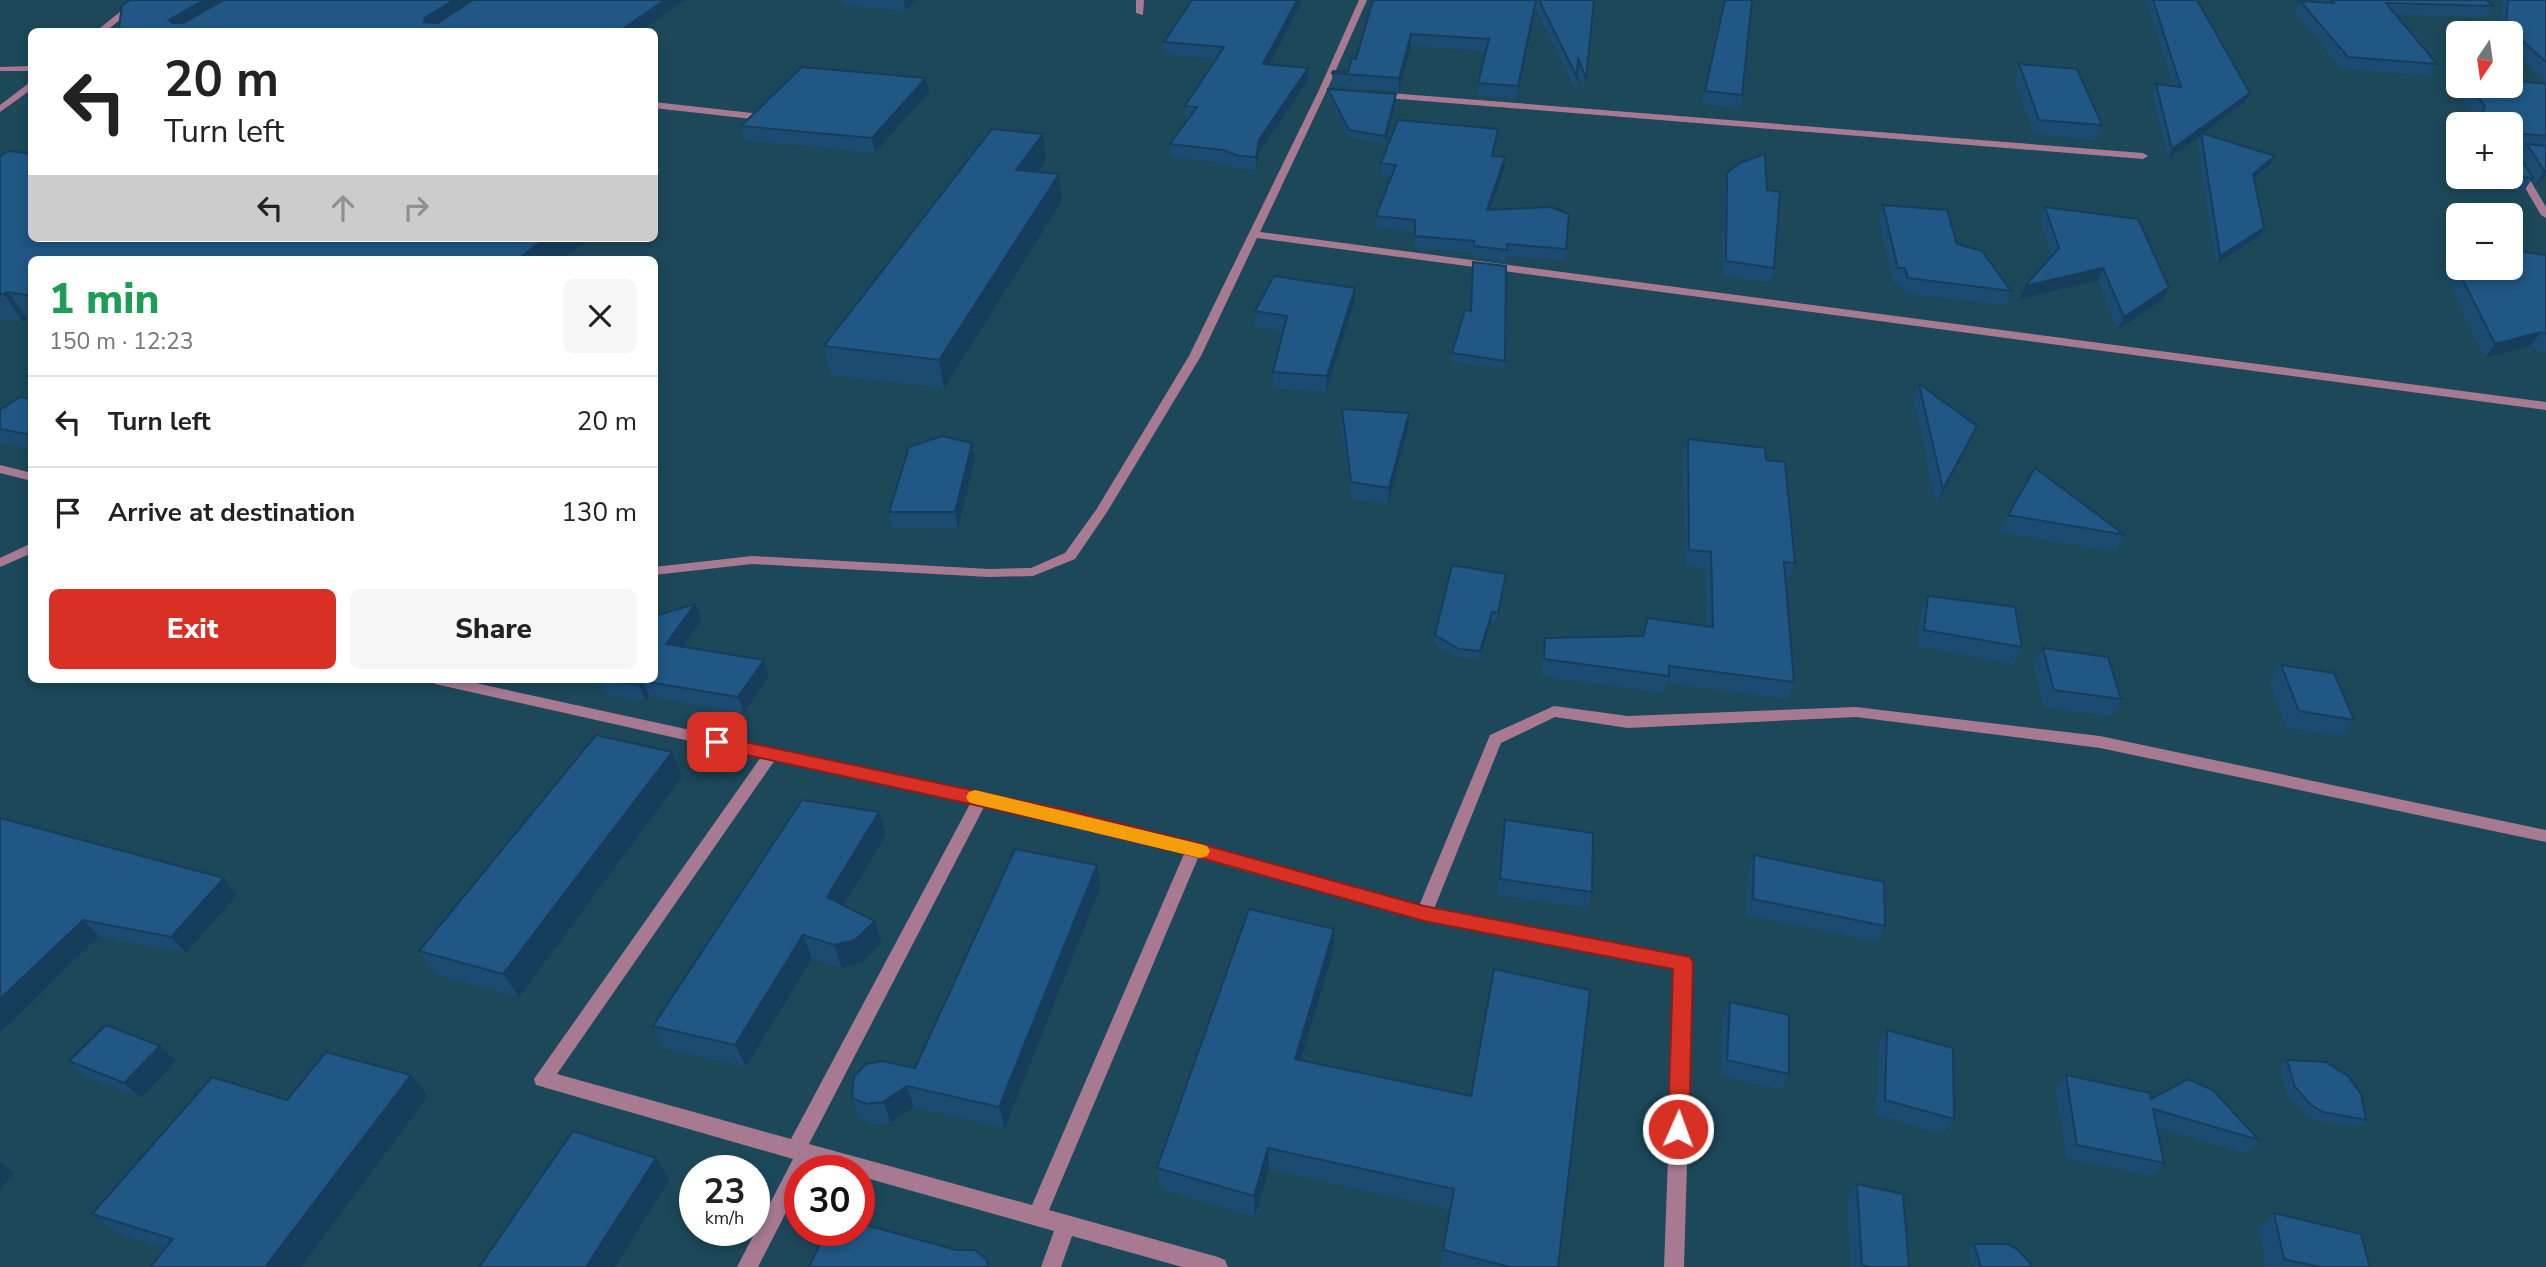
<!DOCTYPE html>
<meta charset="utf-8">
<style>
:root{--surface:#fff;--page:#f6f6f6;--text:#222;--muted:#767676;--line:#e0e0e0;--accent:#d93025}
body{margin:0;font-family:"Nunito Sans",sans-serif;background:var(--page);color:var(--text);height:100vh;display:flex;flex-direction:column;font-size:26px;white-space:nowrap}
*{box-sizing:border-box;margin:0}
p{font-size:23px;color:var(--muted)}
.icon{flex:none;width:38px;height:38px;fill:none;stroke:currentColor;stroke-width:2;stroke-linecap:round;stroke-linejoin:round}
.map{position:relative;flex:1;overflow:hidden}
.panel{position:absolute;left:28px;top:256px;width:630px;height:427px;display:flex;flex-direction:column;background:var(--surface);border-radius:10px;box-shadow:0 4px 10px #0003}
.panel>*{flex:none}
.banner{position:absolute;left:28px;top:28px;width:630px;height:214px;border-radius:10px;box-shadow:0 4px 10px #0003;background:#fff;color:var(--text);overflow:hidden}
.needle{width:46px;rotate:193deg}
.buttons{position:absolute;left:2446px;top:21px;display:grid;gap:14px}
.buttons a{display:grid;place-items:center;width:77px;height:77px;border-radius:10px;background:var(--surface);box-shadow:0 4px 10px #0003;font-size:35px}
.speed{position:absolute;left:679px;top:1155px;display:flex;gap:14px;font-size:35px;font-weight:700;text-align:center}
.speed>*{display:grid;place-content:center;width:91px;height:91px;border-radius:50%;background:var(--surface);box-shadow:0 4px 10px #0003;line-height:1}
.speed small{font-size:18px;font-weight:400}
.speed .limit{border:10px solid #d22;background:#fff;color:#111}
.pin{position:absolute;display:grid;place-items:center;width:60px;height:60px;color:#fff;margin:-30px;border-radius:14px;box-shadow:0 4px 10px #0006}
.me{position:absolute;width:77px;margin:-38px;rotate:2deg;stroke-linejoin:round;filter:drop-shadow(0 0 5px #0008)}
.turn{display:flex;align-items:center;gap:24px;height:147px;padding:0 21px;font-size:32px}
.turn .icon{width:91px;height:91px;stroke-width:2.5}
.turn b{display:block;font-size:49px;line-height:60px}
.lanes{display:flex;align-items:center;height:66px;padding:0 21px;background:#0003;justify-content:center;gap:35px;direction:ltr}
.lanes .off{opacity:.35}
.round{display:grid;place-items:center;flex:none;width:74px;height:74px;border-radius:10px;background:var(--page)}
.headline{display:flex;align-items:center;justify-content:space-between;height:119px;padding:0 21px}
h1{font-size:42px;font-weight:800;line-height:52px;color:#1e9e55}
.cta{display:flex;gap:14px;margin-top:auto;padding:14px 21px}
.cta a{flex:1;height:80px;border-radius:10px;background:var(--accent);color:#fff;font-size:28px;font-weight:800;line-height:80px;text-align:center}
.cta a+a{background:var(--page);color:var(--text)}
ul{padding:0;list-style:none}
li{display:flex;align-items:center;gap:21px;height:91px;padding:0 21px;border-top:2px solid var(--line)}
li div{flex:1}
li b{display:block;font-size:26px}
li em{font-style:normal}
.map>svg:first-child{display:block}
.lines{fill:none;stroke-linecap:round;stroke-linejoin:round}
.service{fill:#a87a92;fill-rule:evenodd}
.minor{fill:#a87a92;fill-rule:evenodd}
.tertiary{fill:#a87a92;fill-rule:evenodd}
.wall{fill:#1c4b72;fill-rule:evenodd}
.shaded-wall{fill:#163d5c}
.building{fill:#205784;stroke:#163d5c;stroke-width:2}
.route{fill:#d93025;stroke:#8d1f18;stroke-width:2}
.slow{fill:#f59e0b}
</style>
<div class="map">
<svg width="2546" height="1267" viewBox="0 0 2546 1267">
<rect width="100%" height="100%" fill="#1c4859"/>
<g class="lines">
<polygon class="service" points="1136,0 1144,0 1143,15 1136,13"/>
<g class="minor">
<polygon points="1359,0 1367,0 1327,90 1260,232 2546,402 2546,410 1257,238 1201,356 1107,512 1075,559 1033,576 989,577 752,564 654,575 654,567 752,556 989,569 1031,568 1065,553 1096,510 1189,356 1319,90"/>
<polygon points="32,66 32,71 0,71 0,67"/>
<polygon points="1377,92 2143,153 2148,156 2143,159 1374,97 1373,95"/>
<polygon points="654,102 761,114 765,117 761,120 654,108"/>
<polygon points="2511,153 2516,156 2546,207 2546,218 2541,215 2511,164"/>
<polygon points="0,465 32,473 32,481 0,473"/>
<polygon points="32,543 32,553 0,567 0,558"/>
<path d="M428,679H457L1071,813L1194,843L1419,906L1490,735L1554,706L1628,716L1856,707L2100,736L2546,830V842L2100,748L1856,717L1628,728L1555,717L1501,743L1434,909L1690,958L1693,963L1684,1267H1664L1675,969L1424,921L1198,858L1049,1210L1218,1257L1225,1260L1228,1267H1182L1072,1236L1061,1267H1041L1054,1231L859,1176V1171H839L811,1163L807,1171H800V1185L758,1267H737L793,1159L543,1087L536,1085L534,1079L761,757L435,684ZM775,760L971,802L791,1139L557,1074ZM985,805L1184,854L1032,1205L809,1144Z"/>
</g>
<g class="tertiary">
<polygon points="135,0 144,0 105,32 95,32"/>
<polygon points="29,83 32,83 32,89 0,112 0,105"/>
</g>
</g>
<g class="wall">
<polygon points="842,0 916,0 905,11 843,5"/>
<polygon points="1192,0 1303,0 1269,65 1308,81 1259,153 1256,170 1239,169 1223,163 1171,157 1170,144 1188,119 1186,119 1185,106 1216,59 1165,54 1164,42"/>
<polygon points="1373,0 1594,0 1584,91 1577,72 1575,90 1535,7 1517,99 1477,95 1478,83 1486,51 1411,46 1399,91 1332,86 1332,73 1348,72 1356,59"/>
<polygon points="1725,0 1742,95 1739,108 1702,104"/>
<polygon points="2147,0 2197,0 2245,102 2202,134 2275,156 2271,163 2253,178 2264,228 2260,235 2216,264 2197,141 2200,136 2168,159 2152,93 2156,84 2173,87"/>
<polygon points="2316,0 2486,0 2493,6 2487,17 2395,15 2437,64 2430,76 2342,69 2294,12 2300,1 2318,2"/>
<polygon points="2502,0 2546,0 2546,81 2511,50 2511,33 2499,33"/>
<polygon points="2019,64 2102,125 2096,140 2034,134 2014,78"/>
<path d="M2458,73L2459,86H2511L2546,84V176L2536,185L2532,179L2524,191L2504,190L2498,177H2511V124H2475L2477,119L2451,86ZM2517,147L2525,148L2520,156L2517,152Z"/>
<polygon points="1328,89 1396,101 1385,143 1349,137 1328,96"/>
<polygon points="929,92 875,153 744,140 741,126"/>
<polygon points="1497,140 1493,156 1504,168 1490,210 1566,249 1565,261 1506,256 1506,262 1473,257 1473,253 1414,248 1414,232 1375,227 1376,216 1392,176 1380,174 1381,163"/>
<polygon points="0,156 32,238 590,238 563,259 32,259 32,320 27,319 23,322 0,319"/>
<polygon points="1046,160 1037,172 1062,201 944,388 831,375 824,346"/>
<polygon points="1727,173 1767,190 1774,268 1770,283 1723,276 1724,187"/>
<polygon points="1883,205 1957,244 2011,291 2005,305 1903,293 1900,283 1893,283 1879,219"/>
<polygon points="2045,207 2163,299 2117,330 2098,280 2020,299 2025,286 2052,256 2040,220"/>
<polygon points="2546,255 2546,354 2530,346 2485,358 2446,278 2455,264 2459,268 2511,268"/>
<polygon points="1472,269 1505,361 1504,369 1452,362 1452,353 1471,311"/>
<polygon points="1354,304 1326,392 1273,388 1273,372 1283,331 1255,327 1255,311"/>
<polygon points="1919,384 1970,442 1936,505 1914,399"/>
<polygon points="32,399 32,449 0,443 0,410"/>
<polygon points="1342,409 1408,429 1388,504 1351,499 1341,425"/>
<polygon points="1688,439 1766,460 1795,563 1789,580 1786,579 1794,682 1788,699 1667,683 1664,693 1541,676 1542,655 1545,638 1643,636 1707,626 1706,569 1685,566 1683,455"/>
<polygon points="972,443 975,459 958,529 893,528 889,512"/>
<polygon points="2008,515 2125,535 2116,552 2000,532"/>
<polygon points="1506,574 1496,622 1491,621 1479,659 1457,657 1434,644 1435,635"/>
<polygon points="1928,596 2022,647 2014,664 1917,646 1921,613"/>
<polygon points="702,620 682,647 769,676 744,713 649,696 646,701 606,695 599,679"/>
<polygon points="2043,648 2121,699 2111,716 2044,707 2034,665"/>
<polygon points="2281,665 2354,720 2341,736 2287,728 2269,682"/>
<polygon points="682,777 519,997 436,975 419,951"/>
<polygon points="879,812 886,835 844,905 882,943 863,962 842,968 812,958 746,1067 665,1048 653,1026"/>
<polygon points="0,818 224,878 237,895 186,953 99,936 0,1033"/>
<polygon points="1505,820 1592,892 1587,908 1497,895 1502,837"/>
<polygon points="1754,855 1885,926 1877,942 1746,915 1748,872"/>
<polygon points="1097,865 1100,888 1005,1128 914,1107 891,1123 875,1125 861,1119 852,1098 915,1068"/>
<polygon points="1334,929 1333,952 1301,1060 1558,1267 1440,1267 1450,1210 1269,1169 1255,1216 1160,1189 1157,1168"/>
<polygon points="1730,1002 1789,1074 1781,1090 1721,1076 1723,1018"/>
<polygon points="1887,1030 1954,1119 1943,1134 1876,1115 1878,1046"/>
<polygon points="160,1046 176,1061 141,1098 87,1077 69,1061"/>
<polygon points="2287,1060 2366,1120 2357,1127 2315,1120 2303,1113 2287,1095 2279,1068"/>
<polygon points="411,1075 428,1096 301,1267 150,1267 165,1248 117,1233 92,1214 287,1100"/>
<polygon points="2066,1075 2151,1099 2259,1140 2245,1153 2156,1127 2164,1163 2152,1176 2066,1158 2056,1089"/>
<polygon points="1857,1184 1909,1267 1851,1267 1847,1199"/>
<polygon points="2274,1213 2370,1267 2266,1267 2258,1228"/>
<polygon points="1974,1244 2031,1267 1973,1267 1968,1251"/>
</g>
<g class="shaded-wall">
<polygon points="204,0 229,0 175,32 169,20"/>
<polygon points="454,0 476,0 429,32 424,22 425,18"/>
<polygon points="665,0 685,0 639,32 618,32"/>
<polygon points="904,0 916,0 905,11"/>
<polygon points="1297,0 1303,0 1263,77 1263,64"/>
<polygon points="1536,0 1535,7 1517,99 1518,86"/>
<polygon points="1411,34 1411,46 1399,91 1399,78"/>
<polygon points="1308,68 1308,81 1259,153 1256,170 1256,157 1259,140"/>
<polygon points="926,78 929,92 875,153 872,138"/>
<polygon points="2250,93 2245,102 2201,135 2201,133 2200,136 2168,159 2172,149"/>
<polygon points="1396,94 1396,101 1385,143 1385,136"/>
<polygon points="1498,129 1497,140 1490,167 1492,156"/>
<polygon points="1043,134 1046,160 1019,197 1016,170"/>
<polygon points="2275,156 2271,163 2249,182 2253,174"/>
<polygon points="1505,157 1504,168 1486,222 1487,210"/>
<polygon points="2546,170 2546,176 2536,185 2544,171"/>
<polygon points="1059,174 1062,201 944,388 939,360"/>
<polygon points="2264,228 2260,235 2216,264 2220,256"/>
<polygon points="546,238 590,238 563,259 518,259"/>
<polygon points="2103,268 2098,280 2020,299 2025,286"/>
<polygon points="2169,287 2163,299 2117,330 2124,317"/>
<polygon points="1355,288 1354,304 1326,392 1327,376"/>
<polygon points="8,292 27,319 23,322 4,294"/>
<polygon points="2541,332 2530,346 2485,358 2495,344"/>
<polygon points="1409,413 1408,429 1388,504 1389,488"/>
<polygon points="1977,426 1970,442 1936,505 1943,489"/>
<polygon points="972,443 975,459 958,529 955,512"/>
<polygon points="695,604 702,620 672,660 666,644"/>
<polygon points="1492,612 1491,621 1479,659 1480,651"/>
<polygon points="764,660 769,676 744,713 738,697"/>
<polygon points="642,681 649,696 646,701 639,685"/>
<polygon points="672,752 682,777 519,997 503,974"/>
<polygon points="879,812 886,835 835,919 827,897"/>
<polygon points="1097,865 1100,888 1005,1128 999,1107"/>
<polygon points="224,878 237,895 186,953 171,937"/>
<polygon points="83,920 99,936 0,1033 0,999"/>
<polygon points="875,921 882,943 863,962 842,968 834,945"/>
<polygon points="1334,929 1333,952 1295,1081 1295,1059"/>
<polygon points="803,935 812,958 746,1067 735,1045"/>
<polygon points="160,1046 176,1061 141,1098 124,1083"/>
<polygon points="411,1075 428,1096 301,1267 265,1267"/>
<polygon points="907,1086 914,1107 891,1123 883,1102"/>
<polygon points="1268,1148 1269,1169 1255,1216 1254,1196"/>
<polygon points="656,1158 670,1179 615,1267 586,1267"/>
<polygon points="0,1162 14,1173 0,1190"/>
</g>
<g class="building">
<polygon points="131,0 204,0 169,20 172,23 183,23 224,0 454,0 425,18 424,22 438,23 473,0 665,0 618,32 124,32 119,27 122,5"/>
<polygon points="1192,0 1297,0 1263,64 1308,68 1259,140 1256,157 1239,156 1223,150 1170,144 1197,107 1185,106 1224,47 1164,42"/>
<polygon points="1373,0 1536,0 1518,86 1478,83 1489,39 1411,34 1399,78 1332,73 1333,71 1348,72 1352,58 1356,59"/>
<polygon points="1539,0 1594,0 1586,79 1578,57 1577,77"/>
<polygon points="1725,0 1752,0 1742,95 1705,91"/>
<polygon points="2153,0 2197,0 2250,93 2172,149 2156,84 2181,87"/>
<polygon points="2331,0 2486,0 2493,6 2386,3 2437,64 2348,57 2300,1 2334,3"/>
<polygon points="2508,0 2546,0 2546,62 2506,26"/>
<polygon points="2019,64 2077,69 2102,125 2039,120"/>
<polygon points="802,67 926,78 872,138 741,126"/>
<polygon points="2511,80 2546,84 2546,136 2517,133 2517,152 2533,178 2512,176 2511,174 2511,124 2487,124 2482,113 2485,106 2469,86 2511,86"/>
<polygon points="1328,89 1396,94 1385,136 1349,130"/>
<polygon points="1398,120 1498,129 1492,156 1505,157 1487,210 1551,207 1569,214 1566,249 1507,244 1507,250 1474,246 1474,241 1415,236 1415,220 1376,216 1396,165 1381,163"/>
<polygon points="992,129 1043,134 1016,170 1059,174 939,360 824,346"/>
<polygon points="2201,133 2275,156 2253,174 2264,228 2220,256"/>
<polygon points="2527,144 2546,146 2546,170 2544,171"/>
<polygon points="9,151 32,154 32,238 546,238 518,259 32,259 32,296 8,292 4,294 0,294 0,156"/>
<polygon points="1765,154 1767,190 1780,192 1774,268 1726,261 1727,173 1740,163"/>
<polygon points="1883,205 1947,210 1957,244 1982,251 2011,291 1908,278 1905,268 1898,268"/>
<polygon points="2045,207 2138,219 2169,287 2124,317 2103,268 2025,286 2059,248"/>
<polygon points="2511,250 2546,255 2546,334 2541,332 2495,344 2455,264 2459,264 2459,268 2484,268 2497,270 2496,268 2511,268"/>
<polygon points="1473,262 1506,266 1505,361 1452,353 1465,310 1471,311"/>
<polygon points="1274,276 1355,288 1327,376 1273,372 1287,316 1255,311"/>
<polygon points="1919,384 1977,426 1943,489"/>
<polygon points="20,397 32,399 32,435 0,429 0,410"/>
<polygon points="1342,409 1409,413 1389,488 1351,482"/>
<polygon points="942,436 972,443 955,512 889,512 909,447"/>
<polygon points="1688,439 1765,448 1766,460 1785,462 1795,563 1784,562 1794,682 1669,666 1669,676 1544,659 1545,638 1643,636 1648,618 1713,627 1711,552 1689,550"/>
<polygon points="2035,468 2125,535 2008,515"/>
<polygon points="1452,565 1506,574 1498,613 1492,612 1480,651 1459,649 1435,635"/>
<polygon points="1928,596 2015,607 2022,647 1924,630"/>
<polygon points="695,604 666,644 764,660 738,697 642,681 639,685 599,679 654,679 654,616"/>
<polygon points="2043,648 2108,657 2121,699 2054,690"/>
<polygon points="2281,665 2334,673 2354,720 2299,711"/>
<polygon points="596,735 672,752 503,974 419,951"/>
<polygon points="802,800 879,812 827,897 875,921 855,940 834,945 803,935 735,1045 653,1026"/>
<polygon points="0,818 224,878 171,937 83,920 0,999"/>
<polygon points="1505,820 1593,833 1592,892 1500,879"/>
<polygon points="1015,849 1097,865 999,1107 907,1086 883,1102 867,1104 852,1098 854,1076 866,1064 882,1061 915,1068"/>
<polygon points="1754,855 1884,882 1885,926 1753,899"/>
<polygon points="1249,909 1334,929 1295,1059 1471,1096 1494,969 1590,990 1558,1267 1510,1267 1443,1250 1454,1189 1268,1148 1254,1196 1157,1168"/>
<polygon points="1730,1002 1789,1015 1789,1074 1727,1060"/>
<polygon points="106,1025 160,1046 124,1083 69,1061"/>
<polygon points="1887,1030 1953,1048 1954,1119 1885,1100"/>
<polygon points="326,1052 411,1075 265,1267 150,1267 173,1239 92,1214 212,1077 287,1100"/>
<polygon points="2287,1060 2326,1062 2348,1076 2361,1094 2366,1120 2323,1112 2311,1105 2295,1087"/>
<polygon points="2066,1075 2150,1093 2151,1099 2188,1079 2213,1090 2259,1140 2153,1109 2164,1163 2077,1145"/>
<polygon points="573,1131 656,1158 586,1267 479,1267"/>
<polygon points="1857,1184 1903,1194 1909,1267 1870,1267 1862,1265"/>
<polygon points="2274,1213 2361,1234 2370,1267 2320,1267 2284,1259"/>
<polygon points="859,1223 956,1250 975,1250 987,1260 988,1267 809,1267 827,1230 859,1230"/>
<polygon points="1974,1244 2007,1244 2017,1249 2030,1263 2031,1267 1981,1267"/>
</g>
<polygon class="route" points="717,736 1070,811 1194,842 1424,906 1690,957 1693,963 1689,1129 1686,1136 1678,1139 1671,1136 1668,1129 1673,969 1424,921 1194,856 1070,826 711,747 709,742 711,738"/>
<polygon class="slow" points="975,790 1200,844 1207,846 1210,851 1207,856 1200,858 975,804 969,802 966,797 969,792"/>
</svg>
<div class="buttons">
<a><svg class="needle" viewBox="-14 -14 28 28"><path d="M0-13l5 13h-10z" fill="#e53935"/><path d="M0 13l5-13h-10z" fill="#767676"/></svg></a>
<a>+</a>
<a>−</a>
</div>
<div class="speed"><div>23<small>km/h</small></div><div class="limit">30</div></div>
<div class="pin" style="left:717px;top:742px;background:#d93025"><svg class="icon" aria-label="arrive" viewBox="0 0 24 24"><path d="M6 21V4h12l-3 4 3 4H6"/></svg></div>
<svg class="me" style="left:1678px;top:1129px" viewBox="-20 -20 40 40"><circle r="17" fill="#d93025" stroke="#fff" stroke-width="3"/><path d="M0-11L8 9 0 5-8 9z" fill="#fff"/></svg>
<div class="banner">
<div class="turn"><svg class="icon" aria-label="left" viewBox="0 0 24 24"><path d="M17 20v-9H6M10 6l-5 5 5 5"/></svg><div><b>20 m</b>Turn left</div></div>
<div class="lanes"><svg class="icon" aria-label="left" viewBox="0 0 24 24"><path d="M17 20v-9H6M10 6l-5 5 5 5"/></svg><svg class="icon off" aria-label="ahead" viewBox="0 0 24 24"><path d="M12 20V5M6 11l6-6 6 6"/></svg><svg class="icon off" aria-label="right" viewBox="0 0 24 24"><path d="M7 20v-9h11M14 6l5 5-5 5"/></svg></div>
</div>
<section class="panel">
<div class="headline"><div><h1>1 min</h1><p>150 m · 12:23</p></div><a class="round"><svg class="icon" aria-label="close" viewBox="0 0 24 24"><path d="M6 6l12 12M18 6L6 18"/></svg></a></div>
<ul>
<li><svg class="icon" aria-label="left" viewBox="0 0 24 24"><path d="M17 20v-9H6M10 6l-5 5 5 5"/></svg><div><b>Turn left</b></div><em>20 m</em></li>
<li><svg class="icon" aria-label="arrive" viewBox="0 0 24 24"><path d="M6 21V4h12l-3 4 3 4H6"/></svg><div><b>Arrive at destination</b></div><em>130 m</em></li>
</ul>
<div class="cta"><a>Exit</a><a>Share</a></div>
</section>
</div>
